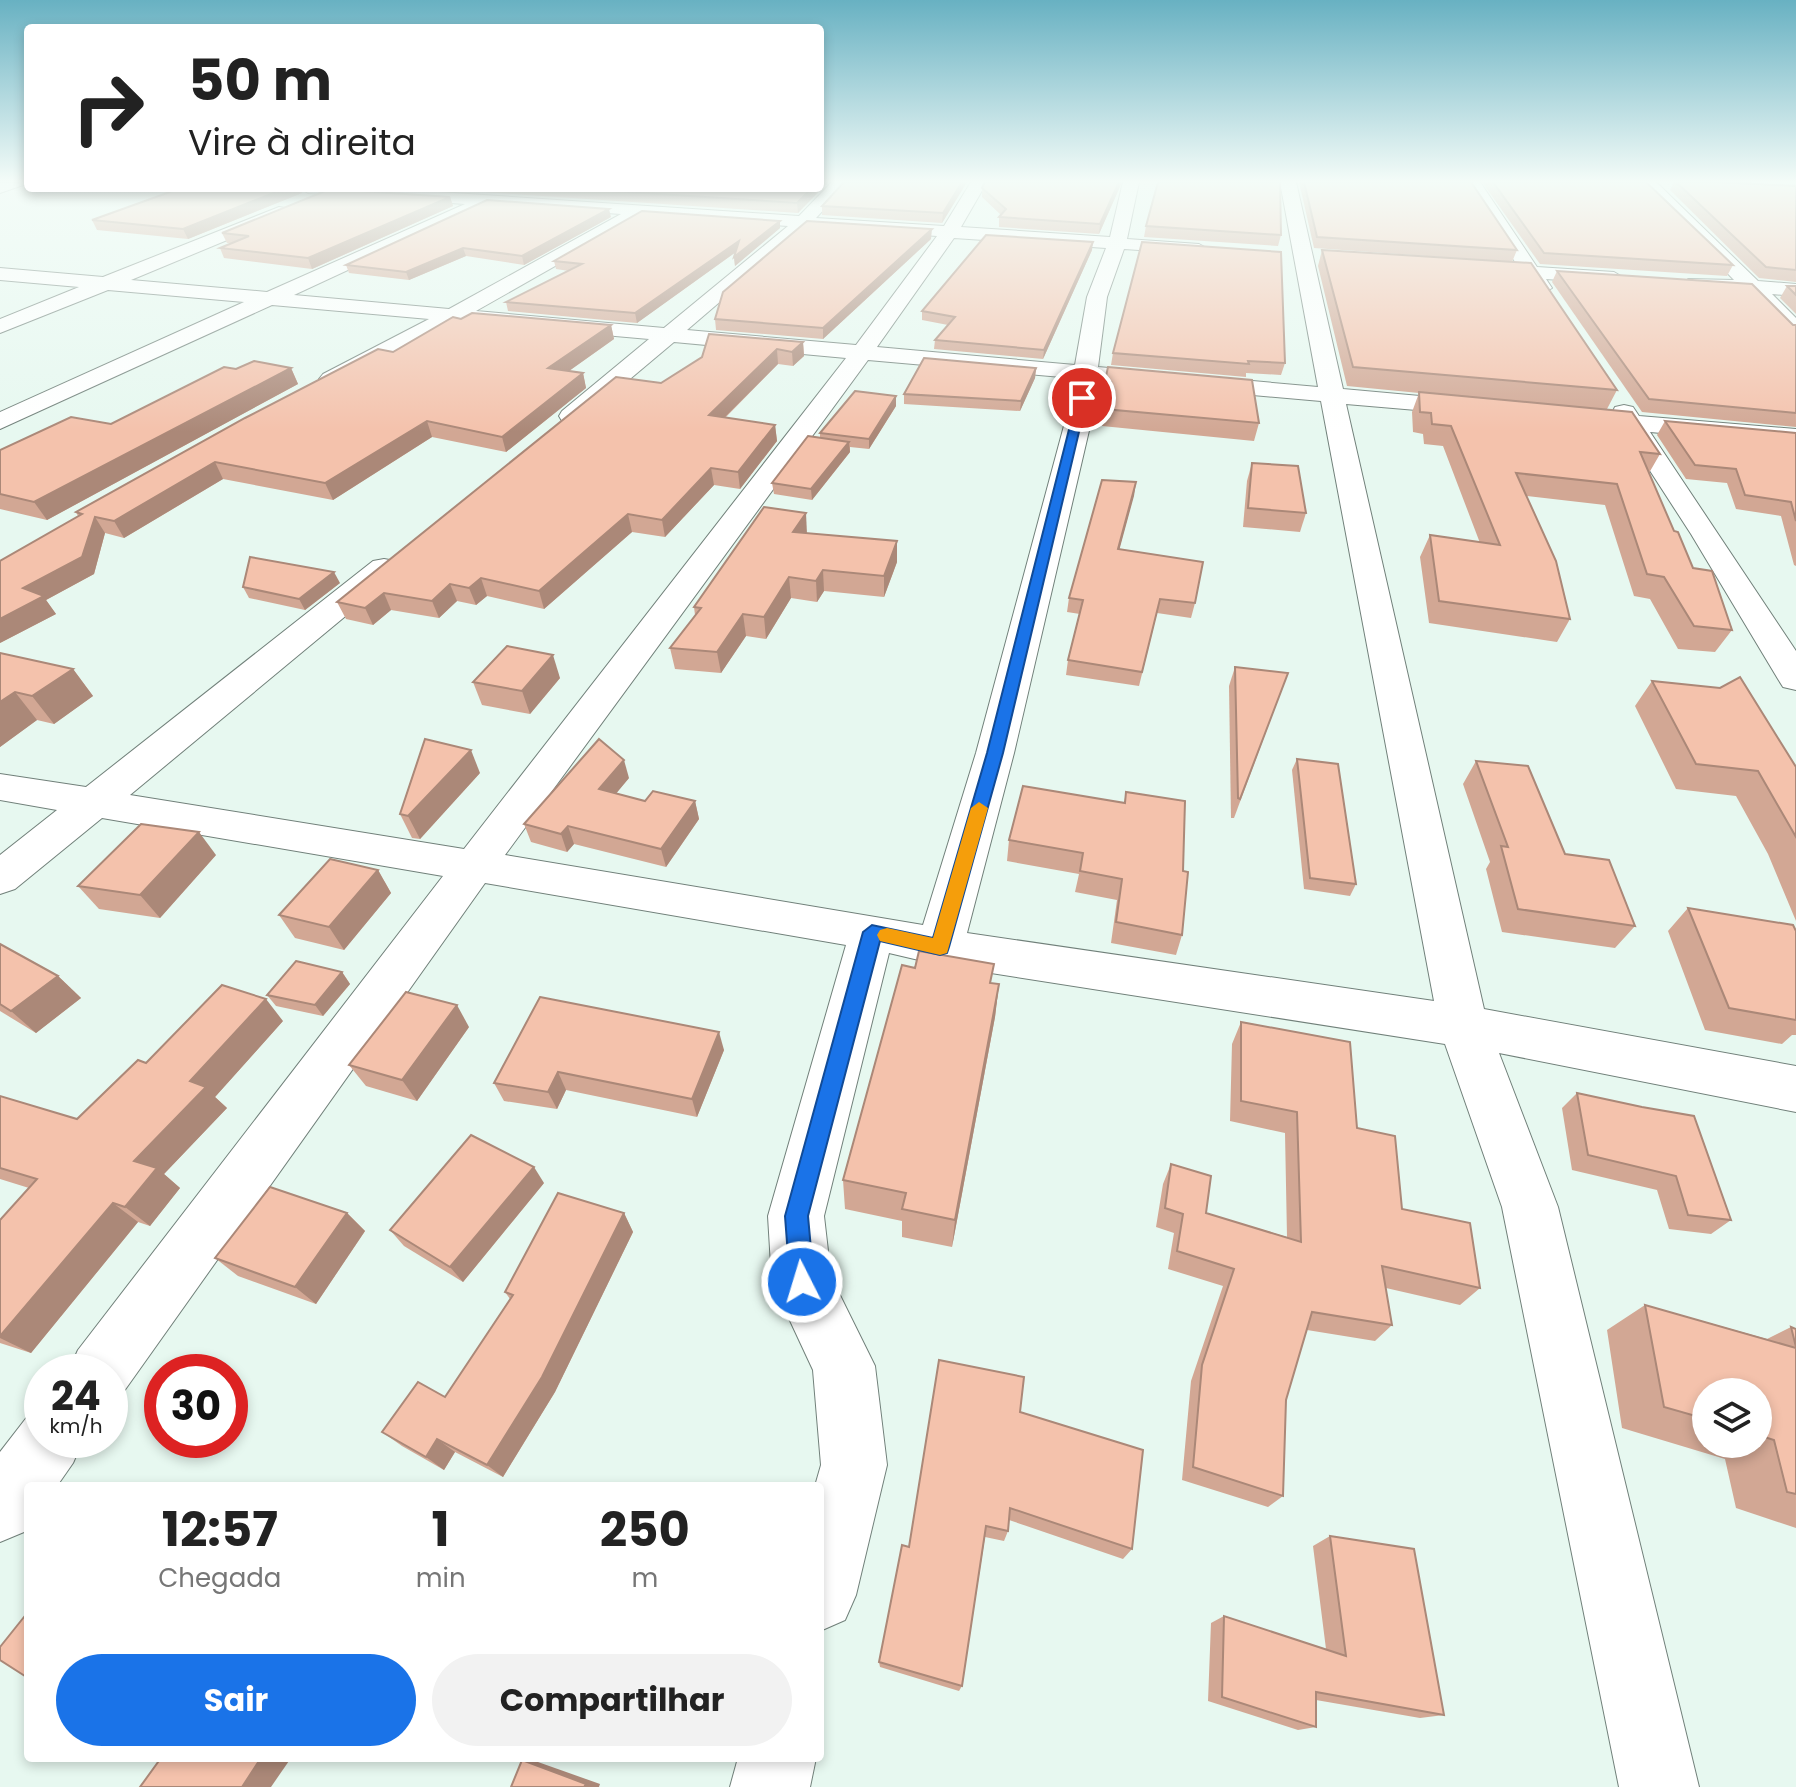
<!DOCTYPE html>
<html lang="pt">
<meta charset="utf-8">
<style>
:root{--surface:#fff;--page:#f2f2f2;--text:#222;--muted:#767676;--accent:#1a73e8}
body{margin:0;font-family:Poppins,sans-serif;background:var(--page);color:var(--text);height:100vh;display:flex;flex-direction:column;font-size:30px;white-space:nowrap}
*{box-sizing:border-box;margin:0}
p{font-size:26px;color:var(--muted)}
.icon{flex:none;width:44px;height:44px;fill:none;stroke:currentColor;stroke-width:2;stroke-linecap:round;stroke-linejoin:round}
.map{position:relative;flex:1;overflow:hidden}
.drawer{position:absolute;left:24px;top:1482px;width:800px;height:280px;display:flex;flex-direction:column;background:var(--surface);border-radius:8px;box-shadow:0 4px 12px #0003}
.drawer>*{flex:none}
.banner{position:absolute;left:24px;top:24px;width:800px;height:168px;border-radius:8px;box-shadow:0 4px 12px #0003;background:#fff;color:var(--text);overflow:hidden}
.controls{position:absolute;left:1692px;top:1378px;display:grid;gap:16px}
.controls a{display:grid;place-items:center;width:80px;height:80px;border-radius:50%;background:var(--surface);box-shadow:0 4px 12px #0003;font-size:40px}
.speed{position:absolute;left:24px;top:1354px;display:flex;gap:16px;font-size:40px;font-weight:700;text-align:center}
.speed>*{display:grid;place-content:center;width:104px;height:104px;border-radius:50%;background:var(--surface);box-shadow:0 4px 12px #0003;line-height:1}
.speed small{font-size:20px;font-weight:400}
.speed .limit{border:12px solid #d22;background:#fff;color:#111}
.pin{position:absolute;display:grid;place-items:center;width:68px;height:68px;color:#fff;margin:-34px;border:4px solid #fff;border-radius:50%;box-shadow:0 2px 8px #0007}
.me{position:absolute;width:88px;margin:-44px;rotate:355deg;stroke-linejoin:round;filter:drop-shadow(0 0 6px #0008)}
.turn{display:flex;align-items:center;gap:28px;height:168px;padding:0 32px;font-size:36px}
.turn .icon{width:104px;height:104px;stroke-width:2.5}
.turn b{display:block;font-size:56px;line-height:68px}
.eta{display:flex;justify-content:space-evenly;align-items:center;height:136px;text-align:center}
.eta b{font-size:48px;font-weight:700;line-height:56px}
.cta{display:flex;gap:16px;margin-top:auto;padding:16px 32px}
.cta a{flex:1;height:92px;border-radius:48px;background:var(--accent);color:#fff;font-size:32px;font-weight:700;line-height:92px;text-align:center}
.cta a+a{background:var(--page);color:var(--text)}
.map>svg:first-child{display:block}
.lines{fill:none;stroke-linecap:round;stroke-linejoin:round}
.minor-casing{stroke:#71807a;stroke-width:2}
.primary-casing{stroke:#71807a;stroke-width:2}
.minor{fill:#fff;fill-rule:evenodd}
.primary{fill:#fff;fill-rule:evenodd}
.wall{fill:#d2a794;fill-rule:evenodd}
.shaded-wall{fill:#ab8878}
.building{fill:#f4c2ac;stroke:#ab8878;stroke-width:2}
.route{fill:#1a73e8;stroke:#114b97;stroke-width:2}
.slow{fill:#f59e0b}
</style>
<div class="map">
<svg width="1796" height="1787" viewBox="0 0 1796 1787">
<rect width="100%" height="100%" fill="#e7f8f0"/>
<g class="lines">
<defs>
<g id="minor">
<path d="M832,182H849L816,218L944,226L971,182H987L961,227L1110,237L1123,182H1139L1127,239L1199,244L1208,249L1199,254L1124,249L1107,297L1098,367L1318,387L1280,182H1296L1343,389L1475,401L1484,403L1487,408L1484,413L1475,415L1346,404L1484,1009L1796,1066V1112L1499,1053L1558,1207L1699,1787H1619L1502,1207L1445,1044L940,965L889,953L824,1216L831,1277L875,1366L887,1465L856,1595L845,1620L820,1631V1486H815L821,1465L813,1370L772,1282L768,1216L846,945L485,883L122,1394L110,1399V1372H68L78,1350L443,876L102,818L15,889L0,894V855L57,810L0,800V774L86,787L373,561L384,559L395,561L400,568L395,575L130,795L464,849L846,358L674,342L580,421H562L559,416L562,411L649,339L456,322L331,386L323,384L319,379L323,374L429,319L272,305L0,429V412L244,302L108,290L0,333V319L79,287L0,280V268L103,277L279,207L285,208L287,212L285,216L131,280L267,292L465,204L308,193L300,188H378L799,216ZM488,205L621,214L449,309L294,295ZM643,216L788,226L664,328L476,311ZM807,227L937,236L856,345L687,330ZM954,238L1106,248L1087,297L1075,365L877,347ZM868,360L1073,378L1065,422L976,753L923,925L505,855ZM1096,381L1321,401L1434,1001L967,933L1014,753L1091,422Z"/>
<polygon points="1464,182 1480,182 1537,267 1614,272 1624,278 1614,284 1546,279 1552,288 1542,294 1535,292 1525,277 1472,272 1469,268 1472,264 1517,265"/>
<polygon points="1639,182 1656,182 1758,281 1796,284 1796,296 1772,294 1796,318 1796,336 1788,335 1747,293 1688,287 1685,283 1688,279 1734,280"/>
<polygon points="1624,405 1633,407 1639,416 1796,429 1796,445 1650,432 1796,651 1796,690 1783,687 1778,679 1691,534 1623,429 1570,423 1566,418 1570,413 1612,413 1615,407"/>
<polygon points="42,1410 42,1440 83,1440 73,1463 57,1486 28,1486 28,1527 24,1532 0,1542 0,1452 27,1417"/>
<polygon points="738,1758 816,1758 810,1787 730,1787"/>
</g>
<polygon id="primary" points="25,182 23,185 0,193 0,183"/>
</defs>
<use href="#minor" class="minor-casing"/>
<use href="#primary" class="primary-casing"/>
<use href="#minor" class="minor"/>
<use href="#primary" class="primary"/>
</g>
<g class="wall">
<polygon points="820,182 828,182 798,213 423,188 820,188"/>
<polygon points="844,182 967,182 942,223 822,215 822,206"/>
<polygon points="1122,182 1099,234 999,227 999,217 1001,215 982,197 982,188"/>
<polygon points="1299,182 1471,182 1517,250 1512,262 1314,248"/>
<polygon points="1482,182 1646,182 1733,265 1727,276 1540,264"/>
<polygon points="1674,182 1716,182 1796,186 1796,282 1759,278 1670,190"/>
<polygon points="302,193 188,239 97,230 92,220"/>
<polygon points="450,197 453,206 312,269 224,258 220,248 231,243 227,243 222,233"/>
<polygon points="611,217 524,265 466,256 409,280 349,273 346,265"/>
<polygon points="1146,226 1281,235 1278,246 1144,237"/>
<polygon points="780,228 735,266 734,257 736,252 637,323 508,311 506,302 569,271 556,269 554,261"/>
<polygon points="931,239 823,339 716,330 715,319"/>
<polygon points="1092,250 1043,359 934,349 935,340 948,325 922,320 922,311"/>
<polygon points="1322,250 1617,390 1607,409 1660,454 1649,473 1674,531 1693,568 1732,630 1715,652 1678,649 1650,599 1634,596 1605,505 1527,496 1570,619 1557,642 1429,623 1420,557 1430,535 1480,543 1443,446 1424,444 1423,434 1413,432 1412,412 1419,393 1347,386 1318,266"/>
<polygon points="1557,271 1796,325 1796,427 1642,412 1552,282"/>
<polygon points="1787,286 1796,286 1796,314 1780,298"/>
<polygon points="461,319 611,325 614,339 569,371 583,373 586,388 506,452 432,437 333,500 223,479 124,538 105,533 94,574 46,600 56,614 0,643 78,516 76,512"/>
<polygon points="803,342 804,356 793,366 778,364 725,418 775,425 777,441 740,489 714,485 665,537 632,532 544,609 487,596 476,605 457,601 439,618 391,610 373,625 346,619 337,602 661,383"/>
<polygon points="1113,353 1285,363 1281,375 1246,373 1246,377 1111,365"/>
<polygon points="1108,367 1259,423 1254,441 1102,426 1107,399 1102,398"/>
<polygon points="291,368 298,384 47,520 0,509 0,450 111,424 236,369"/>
<polygon points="1036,368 1035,378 1020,411 904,404 904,394"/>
<polygon points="896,396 896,406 869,449 850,447 850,452 812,500 774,494 772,483 820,438 820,433"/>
<polygon points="1665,421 1796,433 1796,566 1794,565 1781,516 1736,509 1727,483 1686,479 1657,435"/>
<polygon points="1252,463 1306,513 1300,532 1243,527 1247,481"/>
<polygon points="1136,482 1119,549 1195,603 1191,618 1157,613 1139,686 1066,675 1068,660 1080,614 1067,612 1069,598"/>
<polygon points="807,533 897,541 897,562 884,597 824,591 817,602 791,598 766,639 746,636 721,673 675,669 670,648 695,615 694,607"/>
<polygon points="340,583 305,610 249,598 243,587"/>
<polygon points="0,653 73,669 93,696 54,724 37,720 0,747"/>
<polygon points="1235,667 1288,673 1234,818 1231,818 1229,686"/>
<polygon points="560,678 530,714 482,705 473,682"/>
<polygon points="1652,681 1796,767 1796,921 1768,854 1736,796 1676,789 1635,706"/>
<polygon points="1297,759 1356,884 1350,896 1304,889 1292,770"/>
<polygon points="1476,761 1635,926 1615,948 1502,932 1486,869 1490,862 1463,784"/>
<polygon points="480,773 420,839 412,838 400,814"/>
<polygon points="629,778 616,793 645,801 695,801 699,819 666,867 574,844 567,852 531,842 524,824"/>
<polygon points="1126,792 1183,871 1182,935 1176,955 1111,943 1117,900 1075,892 1079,874 1007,861 1009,840 1124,803"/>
<polygon points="216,855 160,918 99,909 78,886"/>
<polygon points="378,870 391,893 344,950 295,938 279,915"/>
<polygon points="1688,908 1796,931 1796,1035 1792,1035 1782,1044 1705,1030 1668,931"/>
<polygon points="0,944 58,976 81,998 36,1033 0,1011"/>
<polygon points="342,972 350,984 323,1016 276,1006 267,995"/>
<polygon points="991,983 999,984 995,1017 952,1247 902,1237 902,1221 845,1209 843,1180"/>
<polygon points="540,997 724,1050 697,1117 566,1090 557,1109 504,1101 494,1083"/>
<polygon points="283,1021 215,1097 227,1108 164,1174 180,1188 150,1226 138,1222 31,1353 0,1343 0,1220 29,1188 0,1179 0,1096 77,1119 146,1063"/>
<polygon points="1241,1022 1357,1128 1402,1209 1480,1288 1460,1305 1386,1288 1392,1325 1375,1341 1307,1330 1286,1400 1283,1496 1268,1507 1182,1480 1191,1381 1223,1286 1168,1269 1174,1233 1156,1227 1163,1184 1171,1164 1206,1213 1287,1237 1285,1133 1230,1121 1232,1044"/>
<polygon points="469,1027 417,1101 366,1086 349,1065"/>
<polygon points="1577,1093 1731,1220 1711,1234 1669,1229 1657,1190 1572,1170 1562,1108"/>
<polygon points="544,1183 463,1282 404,1246 390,1230"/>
<polygon points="347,1213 365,1231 316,1304 238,1276 215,1258"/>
<polygon points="624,1213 633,1232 555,1392 503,1477 455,1452 444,1470 402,1446 382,1432 445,1397 510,1299 505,1292"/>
<path d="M1645,1305L1767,1339L1791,1327L1796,1329V1528L1736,1508L1725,1459L1622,1428L1607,1330ZM1706,1392H1758V1444H1706Z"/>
<polygon points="1020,1412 1132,1549 1123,1559 1009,1520 1008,1531 1004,1541 985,1537 962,1686 959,1691 880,1667 879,1662 909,1547"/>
<polygon points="1330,1536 1444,1715 1420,1718 1316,1700 1316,1727 1298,1730 1208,1701 1211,1623 1224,1616 1326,1649 1313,1546"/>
</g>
<g class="shaded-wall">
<polygon points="820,182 828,182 798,213 797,203 812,188 820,188"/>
<polygon points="962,182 967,182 942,223 943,213"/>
<polygon points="1119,182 1122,182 1099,234 1100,224"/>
<polygon points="286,188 300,188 302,193 188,239 183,229"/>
<polygon points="450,197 453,206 312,269 308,258"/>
<polygon points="609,209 611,217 524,265 522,256"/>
<polygon points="780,221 780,228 735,266 734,257"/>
<polygon points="932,229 931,239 823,339 823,328"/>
<polygon points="739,241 740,249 637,323 635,313"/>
<polygon points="1093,242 1092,250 1043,359 1044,350"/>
<polygon points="463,248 466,256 409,280 406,272"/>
<polygon points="611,325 614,339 552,383 548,368"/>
<polygon points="803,342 804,356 793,366 792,352"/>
<polygon points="777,349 778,364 711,431 709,415"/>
<polygon points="291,368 298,384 47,520 34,502"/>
<polygon points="1036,368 1035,378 1020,411 1021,401"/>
<polygon points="583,373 586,388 506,452 502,437"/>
<polygon points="896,396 896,406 869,449 869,439"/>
<polygon points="427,421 432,437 333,500 325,483"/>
<polygon points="775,425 777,441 740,489 738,472"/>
<polygon points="849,442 850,452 812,500 811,489"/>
<polygon points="215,462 223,479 124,538 114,521"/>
<polygon points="711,468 714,485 665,537 662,520"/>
<polygon points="1136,482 1134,496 1116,562 1118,549"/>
<polygon points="806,513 807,534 793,532"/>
<polygon points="628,514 632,532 544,609 539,591"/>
<polygon points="95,517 105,533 94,574 46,600 56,614 0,643 0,619 23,588"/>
<polygon points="897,541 897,562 884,597 884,576"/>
<polygon points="823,570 824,591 817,602 816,581"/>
<polygon points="334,572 340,583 305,610 299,599"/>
<polygon points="789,577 791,598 766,639 764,617"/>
<polygon points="481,578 487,596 476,605 469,588"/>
<polygon points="450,584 457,601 439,618 432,601"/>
<polygon points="384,593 391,610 373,625 365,608"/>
<polygon points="743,614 746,636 721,673 717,652"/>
<polygon points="553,655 560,678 530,714 522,691"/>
<polygon points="73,669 93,696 54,724 32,696"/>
<polygon points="15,692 37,720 0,747 0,702"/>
<polygon points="471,750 480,773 420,839 408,816"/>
<polygon points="624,760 629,778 605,807 599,789"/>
<polygon points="695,801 699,819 666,867 661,849"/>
<polygon points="568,826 574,844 567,852 561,834"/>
<polygon points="199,832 216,855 160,918 140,895"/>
<polygon points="378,870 391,893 344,950 329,927"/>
<polygon points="342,972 350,984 323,1016 315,1005"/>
<polygon points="58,976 81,998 36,1033 11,1011"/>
<polygon points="999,984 995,1017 952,1247 955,1220"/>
<polygon points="266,999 283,1021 215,1097 227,1108 164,1174 180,1188 150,1226 125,1207 134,1161 190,1081"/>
<polygon points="457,1005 469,1027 417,1101 402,1080"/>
<polygon points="719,1032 724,1050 697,1117 692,1099"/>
<polygon points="558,1072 566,1090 557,1109 548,1092"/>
<polygon points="534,1167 544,1183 463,1282 450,1267"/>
<polygon points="113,1203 138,1222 31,1353 0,1338 0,1336"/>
<polygon points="347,1213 365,1231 316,1304 295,1287"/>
<polygon points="624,1213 633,1232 555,1392 503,1477 487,1465"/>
<polygon points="437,1439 455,1452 444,1470 426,1457"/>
<polygon points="261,1758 291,1758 271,1787 242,1787"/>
<polygon points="522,1760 538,1762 600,1784 599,1787 584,1787"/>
</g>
<g class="building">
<polygon points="844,182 962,182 943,213 822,206"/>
<polygon points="985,182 1119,182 1100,224 999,217 1006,209 982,188"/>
<polygon points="1158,182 1280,182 1281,235 1146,226"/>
<polygon points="1304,182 1471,182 1517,250 1317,237"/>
<polygon points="1493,182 1646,182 1733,265 1544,253"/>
<polygon points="1676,182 1716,182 1796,186 1796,270 1766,267"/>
<polygon points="181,188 286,188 183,229 92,220"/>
<polygon points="565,188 812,188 797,203"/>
<polygon points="330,189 450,197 308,258 220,248 249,236 222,233"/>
<polygon points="487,200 609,209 522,256 463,248 406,272 346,265"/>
<polygon points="642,211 780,221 734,257 739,241 635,313 506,302 582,264 554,261"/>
<polygon points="807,221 932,229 823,328 715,319 723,292"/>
<polygon points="986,235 1093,242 1044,350 935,340 955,317 922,311"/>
<polygon points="1142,242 1281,252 1285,363 1248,361 1249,364 1113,353"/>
<polygon points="1322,250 1531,263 1617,390 1353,367"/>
<polygon points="1557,271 1752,284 1793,325 1796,325 1796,413 1649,399"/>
<polygon points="1787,286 1796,286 1796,295"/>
<polygon points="472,313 611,325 548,368 583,373 502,437 427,421 325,483 215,462 114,521 95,517 82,557 23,588 44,596 0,619 0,561 82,514 76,512 245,418 378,349 393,352 453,317 461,319"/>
<polygon points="709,334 803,342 792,352 777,349 709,415 775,425 738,472 711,468 662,520 628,514 539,591 481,578 469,588 450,584 432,601 384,593 365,608 337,602 616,377 661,383 702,357"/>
<polygon points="924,358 1036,368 1021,401 904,394"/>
<polygon points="254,361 291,368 34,502 0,494 0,450 71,417 111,424 224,367 236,369"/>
<polygon points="1108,367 1252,380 1259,423 1104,409 1111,382 1105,381"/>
<polygon points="855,391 896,396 869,439 820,433"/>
<polygon points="1419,392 1632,412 1660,454 1640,452 1674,531 1678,532 1693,568 1712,571 1732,630 1694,626 1664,577 1647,574 1617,484 1516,473 1556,561 1570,619 1439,601 1430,535 1500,545 1451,426 1432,424 1431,413 1420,412"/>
<polygon points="1665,421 1796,433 1796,521 1791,502 1745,495 1736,469 1695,465"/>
<polygon points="808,436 849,442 811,489 772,483"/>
<polygon points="1252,463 1298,466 1306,513 1248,508"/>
<polygon points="1102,480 1136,482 1118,549 1203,562 1195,603 1160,599 1142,672 1068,660 1083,600 1069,598"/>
<polygon points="764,507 806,513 793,532 897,541 884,576 823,570 816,581 789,577 764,617 743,614 717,652 670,648 701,608 694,607"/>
<polygon points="250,557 334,572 299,599 243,587"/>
<polygon points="507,646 553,655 522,691 473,682"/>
<polygon points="0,653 73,669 32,696 15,692 0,702"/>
<polygon points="1235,667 1288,673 1240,799 1238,798"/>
<polygon points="1740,677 1796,767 1796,837 1758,771 1696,764 1652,681 1720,688"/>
<polygon points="425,739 471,750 408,816 400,814"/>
<polygon points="599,739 624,760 599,789 645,801 653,791 695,801 661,849 568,826 561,834 524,824"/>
<polygon points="1297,759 1338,764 1356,884 1310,878"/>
<polygon points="1476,761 1528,766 1565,854 1609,860 1635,926 1518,909 1501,846 1508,847"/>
<polygon points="1023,786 1125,803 1126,792 1185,801 1183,871 1188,872 1182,935 1116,922 1122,879 1080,871 1083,853 1009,840"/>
<polygon points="141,824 199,832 140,895 78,886"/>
<polygon points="330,859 378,870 329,927 279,915"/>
<polygon points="1688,908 1793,925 1796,931 1796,1020 1729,1008"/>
<polygon points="0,944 58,976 11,1011 0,1004"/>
<polygon points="919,951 994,964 990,983 999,984 955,1220 902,1209 906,1193 843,1180 902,965 915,968"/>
<polygon points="296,961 342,972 315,1005 267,995"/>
<polygon points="222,985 266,999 190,1081 206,1087 134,1161 157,1168 125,1207 113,1203 0,1336 0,1220 37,1179 0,1168 0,1096 77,1119 138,1060 146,1063"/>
<polygon points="406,992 457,1005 402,1080 349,1065"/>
<polygon points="540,997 719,1032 692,1099 558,1072 548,1092 494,1083"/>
<polygon points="1241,1022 1350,1042 1357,1128 1395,1136 1402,1209 1470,1223 1480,1288 1382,1266 1392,1325 1312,1312 1286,1400 1283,1496 1193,1467 1202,1365 1234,1269 1177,1251 1183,1214 1165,1208 1171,1164 1211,1176 1206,1213 1301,1242 1297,1112 1241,1101"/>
<polygon points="1577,1093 1642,1107 1694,1116 1731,1220 1688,1215 1676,1176 1588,1155"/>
<polygon points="471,1135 534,1167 450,1267 390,1230"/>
<polygon points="270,1187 347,1213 295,1287 215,1258"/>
<polygon points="558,1193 624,1213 542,1377 487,1465 437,1439 426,1457 382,1432 418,1382 445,1397 513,1295 505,1292"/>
<polygon points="1645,1305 1796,1348 1796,1494 1787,1492 1774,1440 1758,1435 1758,1392 1706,1392 1706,1419 1664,1407"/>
<polygon points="1791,1327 1796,1329 1796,1347"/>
<polygon points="939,1360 1024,1377 1020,1412 1143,1450 1132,1549 1010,1508 1008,1531 986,1526 962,1686 879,1662 902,1545 909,1547"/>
<polygon points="1330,1536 1414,1549 1444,1715 1316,1692 1316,1727 1222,1697 1224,1616 1346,1656"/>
<polygon points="28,1612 28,1678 0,1660 0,1647"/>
<polygon points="161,1758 261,1758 242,1787 140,1787"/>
<polygon points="522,1760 586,1784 584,1787 511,1787"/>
</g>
<linearGradient id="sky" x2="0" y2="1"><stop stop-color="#68b1c2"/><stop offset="0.42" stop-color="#f4fcf8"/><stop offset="1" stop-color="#f4fcf8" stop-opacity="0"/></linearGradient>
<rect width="1796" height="432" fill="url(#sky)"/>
<polygon class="route" points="1082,395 1087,398 1003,753 949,947 947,953 940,955 880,941 808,1216 814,1282 811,1291 802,1295 793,1291 790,1282 785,1216 863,932 872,925 933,938 987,753 1077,398"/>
<polygon class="slow" points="979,802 988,808 947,953 940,955 880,941 877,935 880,930 887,928 933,938 971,808"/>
</svg>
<div class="controls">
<a><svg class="icon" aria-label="layers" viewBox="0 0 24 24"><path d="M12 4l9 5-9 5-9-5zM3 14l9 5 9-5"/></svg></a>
</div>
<div class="speed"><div>24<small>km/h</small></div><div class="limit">30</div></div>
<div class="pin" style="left:1082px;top:398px;background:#d93025"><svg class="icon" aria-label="arrive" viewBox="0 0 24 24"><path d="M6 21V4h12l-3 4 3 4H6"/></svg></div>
<svg class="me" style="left:802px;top:1282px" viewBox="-20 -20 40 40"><circle r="17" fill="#1a73e8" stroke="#fff" stroke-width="3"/><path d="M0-11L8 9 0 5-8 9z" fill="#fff"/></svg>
<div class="banner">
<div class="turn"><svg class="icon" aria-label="right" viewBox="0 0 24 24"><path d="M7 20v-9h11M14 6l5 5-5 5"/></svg><div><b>50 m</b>Vire à direita</div></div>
</div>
<section class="drawer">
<div class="eta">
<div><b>12:57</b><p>Chegada</p></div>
<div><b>1</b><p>min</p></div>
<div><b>250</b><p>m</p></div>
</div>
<div class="cta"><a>Sair</a><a>Compartilhar</a></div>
</section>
</div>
